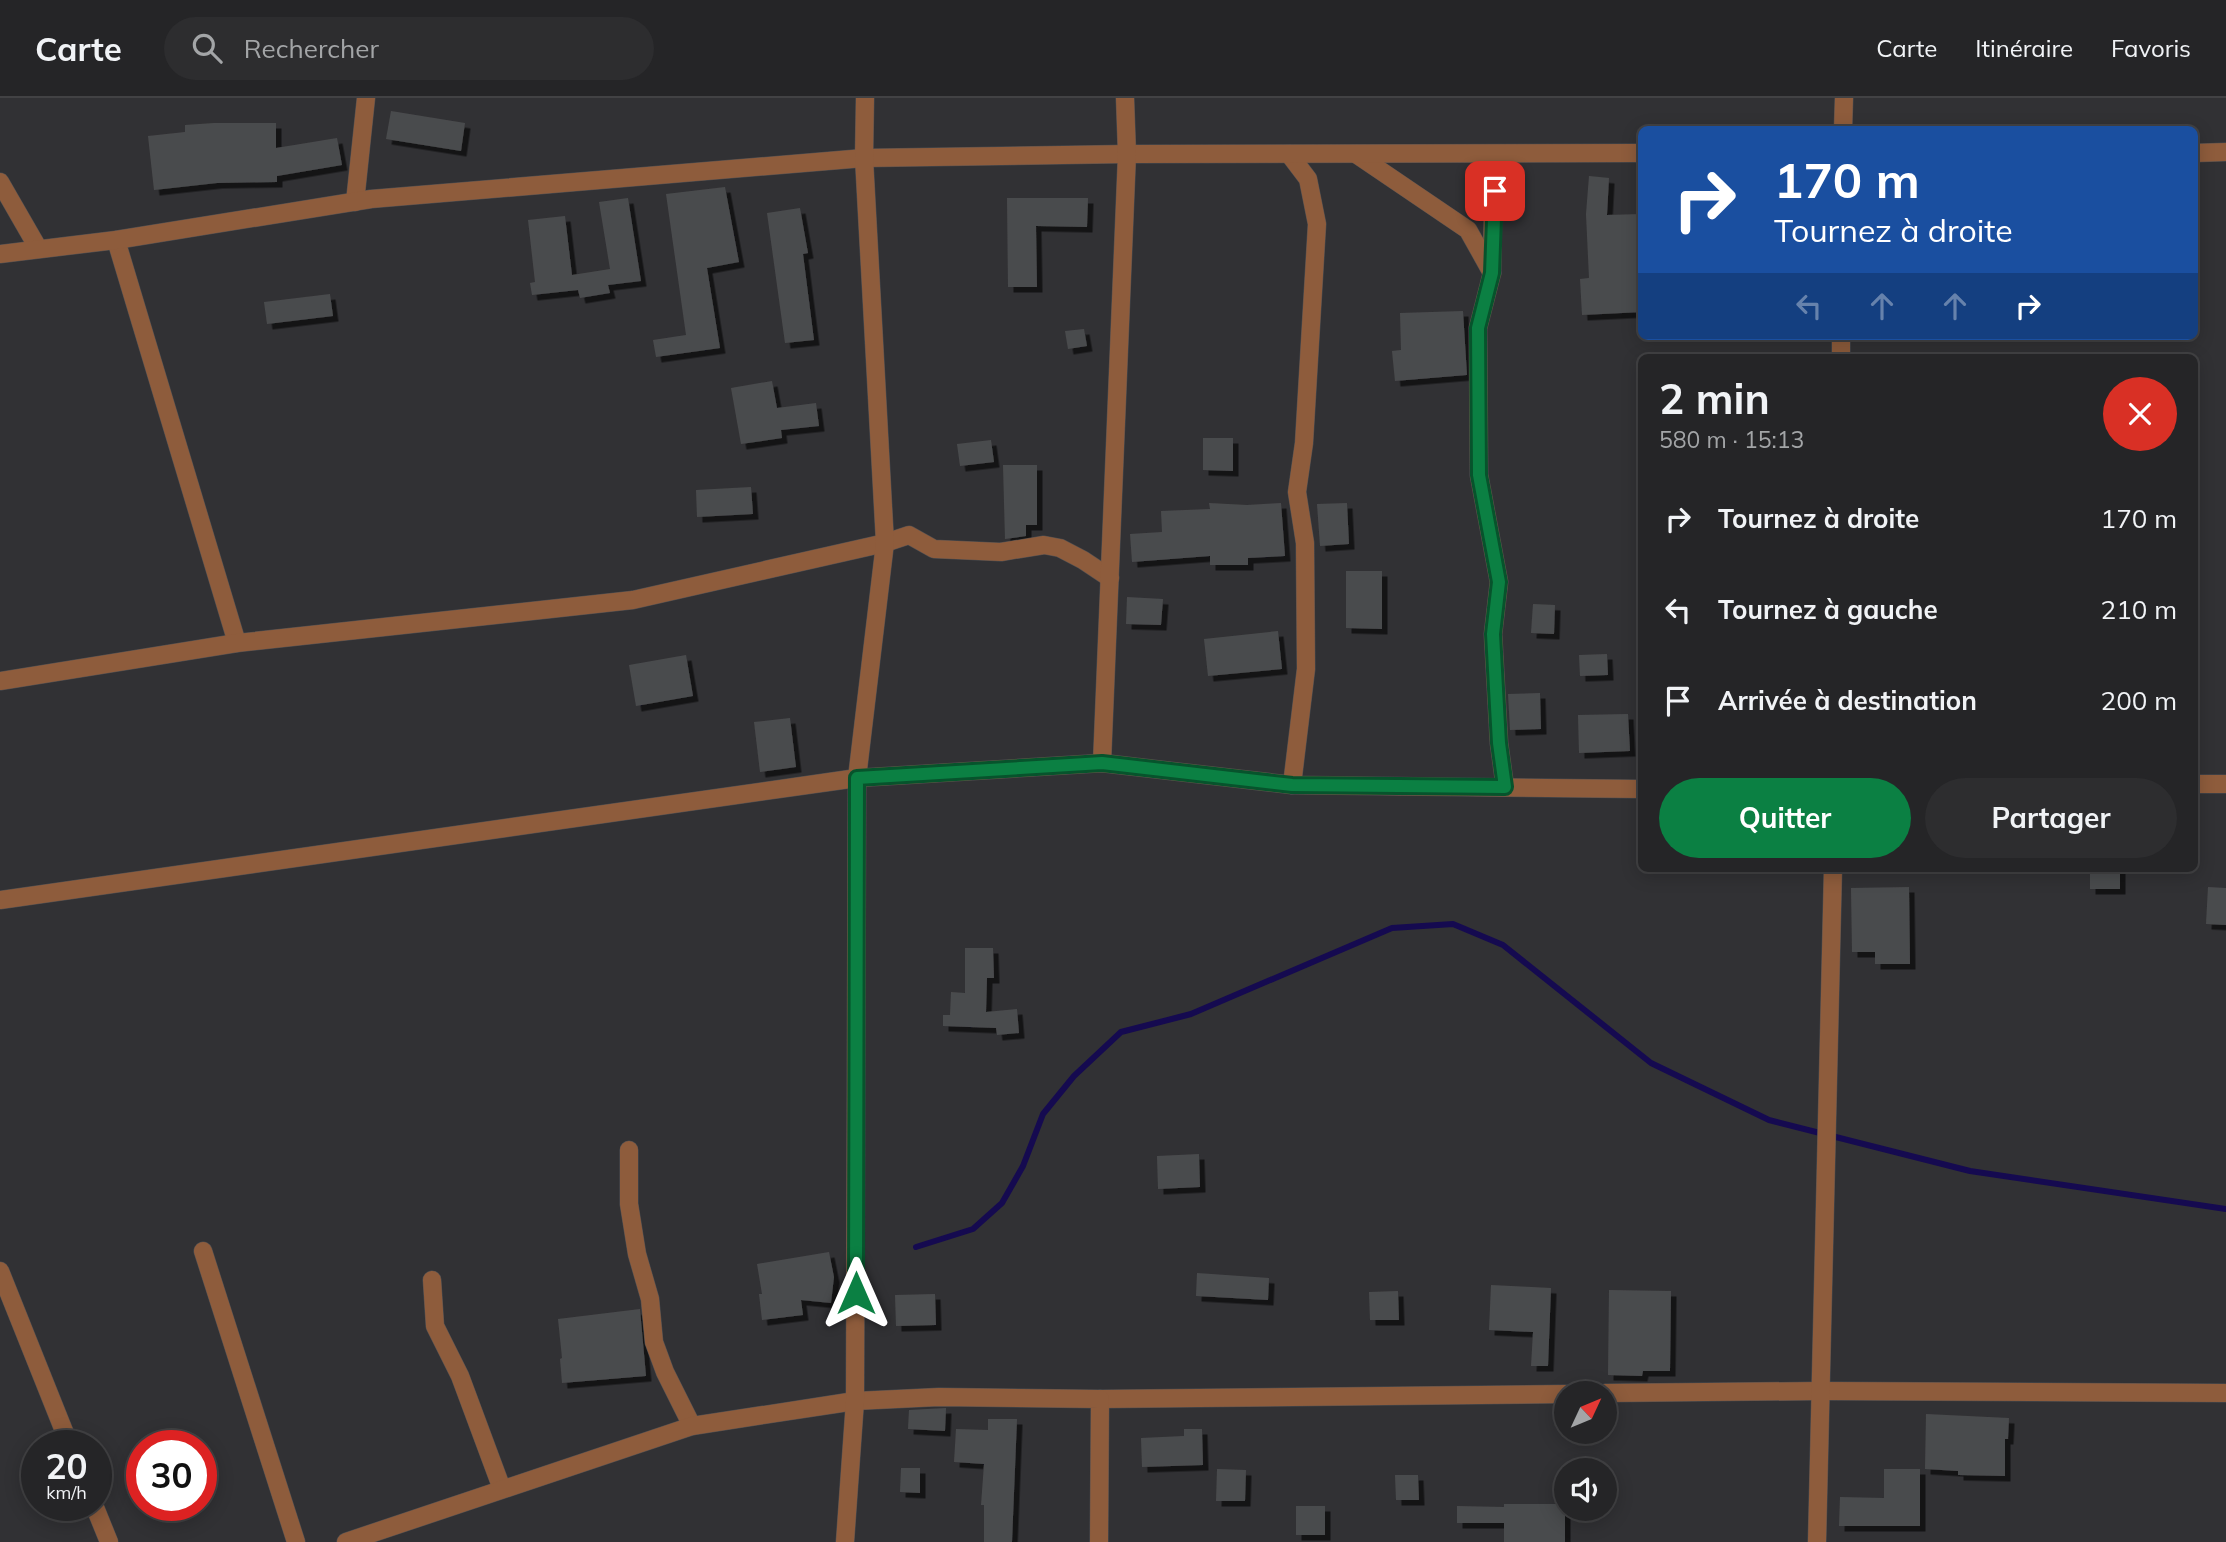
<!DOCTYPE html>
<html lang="fr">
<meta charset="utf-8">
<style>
:root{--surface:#252527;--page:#2d2d2f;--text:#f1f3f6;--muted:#a3a5a7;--line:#424244;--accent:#0b8043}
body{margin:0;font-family:Mulish,sans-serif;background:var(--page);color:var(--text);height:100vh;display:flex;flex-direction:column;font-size:26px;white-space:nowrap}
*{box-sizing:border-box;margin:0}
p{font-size:23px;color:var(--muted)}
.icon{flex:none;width:38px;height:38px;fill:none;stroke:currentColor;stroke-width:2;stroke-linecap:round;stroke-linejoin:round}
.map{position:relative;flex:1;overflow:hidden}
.drawer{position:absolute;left:1638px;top:256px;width:560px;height:518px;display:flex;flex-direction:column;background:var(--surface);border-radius:10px;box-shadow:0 4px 18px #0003,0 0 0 2px var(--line)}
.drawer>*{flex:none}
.hud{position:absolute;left:1638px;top:28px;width:560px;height:214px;border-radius:10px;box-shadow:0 4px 18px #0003,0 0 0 2px var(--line);background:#1a4fa0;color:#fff;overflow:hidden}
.needle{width:46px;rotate:46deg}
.buttons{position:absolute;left:1554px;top:1283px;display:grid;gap:14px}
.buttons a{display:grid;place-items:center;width:63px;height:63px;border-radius:50%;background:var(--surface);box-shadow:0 4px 18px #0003,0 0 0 2px var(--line);font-size:35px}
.speed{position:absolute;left:21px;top:1332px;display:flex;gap:14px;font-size:35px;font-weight:700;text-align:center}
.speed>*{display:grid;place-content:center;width:91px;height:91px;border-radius:50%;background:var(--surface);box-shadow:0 4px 18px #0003,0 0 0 2px var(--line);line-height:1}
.speed small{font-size:18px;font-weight:400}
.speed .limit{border:10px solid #d22;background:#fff;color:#111}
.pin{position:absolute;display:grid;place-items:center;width:60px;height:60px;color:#fff;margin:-30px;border-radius:14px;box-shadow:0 4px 10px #0006}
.me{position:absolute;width:77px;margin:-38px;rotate:0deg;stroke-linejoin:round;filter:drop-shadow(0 0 5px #0008)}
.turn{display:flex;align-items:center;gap:24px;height:147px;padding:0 21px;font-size:32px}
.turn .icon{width:91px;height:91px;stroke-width:2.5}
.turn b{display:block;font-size:49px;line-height:60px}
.lanes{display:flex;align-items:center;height:66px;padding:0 21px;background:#0003;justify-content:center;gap:35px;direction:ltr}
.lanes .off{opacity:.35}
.round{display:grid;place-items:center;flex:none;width:74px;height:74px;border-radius:37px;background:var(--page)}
.summary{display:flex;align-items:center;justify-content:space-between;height:119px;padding:0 21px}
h1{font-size:42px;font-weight:700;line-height:52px}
.cta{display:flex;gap:14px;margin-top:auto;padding:14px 21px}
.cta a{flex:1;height:80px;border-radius:42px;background:var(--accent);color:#fff;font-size:28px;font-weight:700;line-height:80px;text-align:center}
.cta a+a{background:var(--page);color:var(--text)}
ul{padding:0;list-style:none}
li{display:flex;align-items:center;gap:21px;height:91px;padding:0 21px}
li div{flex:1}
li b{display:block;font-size:26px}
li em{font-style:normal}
header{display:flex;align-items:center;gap:42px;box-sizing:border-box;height:98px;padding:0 35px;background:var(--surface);border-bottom:2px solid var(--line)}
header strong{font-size:33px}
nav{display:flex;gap:38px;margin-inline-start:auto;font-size:24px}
.search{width:490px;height:63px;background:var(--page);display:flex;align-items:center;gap:18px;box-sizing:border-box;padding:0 24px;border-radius:38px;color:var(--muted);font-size:26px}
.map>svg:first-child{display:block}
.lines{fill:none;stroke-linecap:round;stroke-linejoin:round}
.stream{stroke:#150a50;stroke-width:6}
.building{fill:#4a4b4d;filter:url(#shadow)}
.street-casing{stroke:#4f4f52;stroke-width:19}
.street{stroke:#8e5c3c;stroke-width:18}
.route-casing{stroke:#07532c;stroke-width:18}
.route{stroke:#0b8043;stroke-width:12}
</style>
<header>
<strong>Carte</strong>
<div class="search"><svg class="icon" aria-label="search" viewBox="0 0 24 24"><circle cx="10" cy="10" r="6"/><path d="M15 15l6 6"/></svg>Rechercher</div>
<nav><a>Carte</a><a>Itinéraire</a><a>Favoris</a></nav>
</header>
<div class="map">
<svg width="2226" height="1444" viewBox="0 0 2226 1444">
<defs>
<filter id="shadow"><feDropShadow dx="5.5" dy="5.5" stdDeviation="0" flood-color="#0009"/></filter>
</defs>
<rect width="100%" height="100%" fill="#313134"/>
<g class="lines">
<polyline class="stream" points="916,1149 973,1131 1002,1105 1023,1068 1043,1016 1074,978 1121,934 1191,916 1392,830 1453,826 1503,847 1651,965 1769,1022 1970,1073 2226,1111"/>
</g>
<g class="building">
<polygon points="391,13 465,25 461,53 386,41"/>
<polygon points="214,25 276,25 276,50 337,40 342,67 277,78 277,84 217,85 154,92 148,38 185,34 185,27"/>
<polygon points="1589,78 1609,80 1607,117 1642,116 1642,214 1582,217 1580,181 1589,180 1586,116"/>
<polygon points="725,89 739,164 707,170 720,250 656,259 653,242 686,237 666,96"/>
<polygon points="628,100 641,183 608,187 610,195 580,200 578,192 532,197 530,185 535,184 528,122 565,118 572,177 610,171 599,104"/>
<polygon points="1007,100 1088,100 1087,129 1036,128 1037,189 1008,189"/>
<polygon points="800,110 808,155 803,156 814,242 785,245 767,115"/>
<polygon points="330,196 333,218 267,226 264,204"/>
<polygon points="1463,213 1467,277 1395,283 1392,253 1401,252 1400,215"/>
<polygon points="1084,231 1087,248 1068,251 1065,233"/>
<polygon points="772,283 777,310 816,305 819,328 781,332 782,340 741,346 731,290"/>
<polygon points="1203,340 1233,340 1233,373 1203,372"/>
<polygon points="991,342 994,364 960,368 957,346"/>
<polygon points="1003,367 1037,367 1037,427 1026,427 1026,438 1005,441"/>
<polygon points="751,389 753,416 697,419 696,392"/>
<polygon points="1209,405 1247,407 1281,405 1285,458 1248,460 1248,467 1210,467 1210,458 1132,464 1130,436 1162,434 1161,413 1210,411"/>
<polygon points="1347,405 1349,446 1320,448 1317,406"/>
<polygon points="1346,473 1382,473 1382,531 1346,530"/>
<polygon points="1127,499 1163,501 1161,527 1126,526"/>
<polygon points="1533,506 1555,507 1554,536 1531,535"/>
<polygon points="1278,533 1282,571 1208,578 1204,541"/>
<polygon points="1607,556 1608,577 1580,578 1579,557"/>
<polygon points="686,557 693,598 636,608 629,567"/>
<polygon points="1540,595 1541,631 1510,632 1508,596"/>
<polygon points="1628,616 1630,653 1579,655 1578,617"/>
<polygon points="790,620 796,669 760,674 754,624"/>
<rect x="2090" y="770" width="30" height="21"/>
<polygon points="1909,789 1910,866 1875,866 1875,854 1852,854 1851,790"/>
<polygon points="2208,789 2226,790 2226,827 2206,826"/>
<polygon points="965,850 993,850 994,880 987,880 986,914 1017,911 1019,935 997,937 996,930 943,928 943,917 950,917 951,894 965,895"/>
<polygon points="1199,1056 1200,1089 1158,1091 1157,1058"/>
<polygon points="829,1154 834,1179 831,1205 801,1202 803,1217 762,1222 759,1196 762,1196 757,1166"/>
<polygon points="1197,1175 1269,1180 1268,1202 1196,1198"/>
<polygon points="1491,1187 1551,1190 1548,1268 1531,1268 1533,1234 1489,1232"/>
<polygon points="1609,1192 1671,1193 1670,1273 1643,1273 1642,1278 1608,1277"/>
<polygon points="1398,1193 1399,1222 1370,1222 1369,1194"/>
<polygon points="935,1196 936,1227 896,1228 895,1197"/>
<polygon points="640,1211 646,1278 562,1285 560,1261 562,1260 558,1221"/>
<polygon points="946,1310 945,1333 908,1331 909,1312"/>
<polygon points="1926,1316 2009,1320 2008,1341 2005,1341 2005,1378 1958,1377 1958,1373 1925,1371"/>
<polygon points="988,1321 1017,1321 1012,1444 984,1444 984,1407 981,1407 984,1366 954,1364 956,1331 988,1332"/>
<polygon points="1184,1331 1202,1331 1203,1367 1142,1369 1141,1340 1184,1338"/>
<polygon points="901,1370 920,1370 920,1395 900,1394"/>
<polygon points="1217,1371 1246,1372 1245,1403 1216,1403"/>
<polygon points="1884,1371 1920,1371 1920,1428 1839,1428 1840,1399 1884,1400"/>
<polygon points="1395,1377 1418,1377 1419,1402 1396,1402"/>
<polygon points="1504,1406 1565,1406 1565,1444 1504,1444 1504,1425 1457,1425 1457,1408 1504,1409"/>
<rect x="1296" y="1408" width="29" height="29"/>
</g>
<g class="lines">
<defs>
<g id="street">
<polyline points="1843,32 1844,0"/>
<polyline points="2194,55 2226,54"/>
<polyline points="1289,56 1308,81 1317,126 1304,345 1297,394 1305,445 1306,571 1292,687"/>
<polyline points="1356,56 1468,132 1492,175"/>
<polyline points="1499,56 1493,111 1492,175 1478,230 1479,377 1499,484 1493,536 1499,645 1505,689"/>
<polyline points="0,84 38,150"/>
<polyline points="355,104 366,0"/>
<polyline points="116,142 237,545"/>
<polyline points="0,156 116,142 371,101 864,60 1127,56 1642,55"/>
<polyline points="1841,259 1841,238"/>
<polyline points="0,583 237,545 633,502 885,445 909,437 934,451 1001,454 1044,447 1060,450 1083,462 1110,480"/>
<polyline points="1102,665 1127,56 1125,0"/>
<polyline points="2194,686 2226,686"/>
<polyline points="0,802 857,680 1102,665 1292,687 1642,691"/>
<polyline points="629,1052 629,1106 637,1156 650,1201 654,1244 665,1274 692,1328"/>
<polyline points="203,1153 296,1444"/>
<polyline points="0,1173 70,1348"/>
<polyline points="432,1182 435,1228 460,1278 502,1391"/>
<polyline points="1605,1295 1820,1293 2226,1295"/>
<polyline points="1100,1301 1566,1296"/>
<polyline points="94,1407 109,1444"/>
<polyline points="346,1444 692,1328 855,1303 939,1299 1100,1301 1099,1444"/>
<polyline points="845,1444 855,1303 857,680 885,445 864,60 865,0"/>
<polyline points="1817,1444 1833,770"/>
</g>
</defs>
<use href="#street" class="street-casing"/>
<use href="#street" class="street"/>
</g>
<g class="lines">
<defs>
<polyline id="route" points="856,1195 857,680 1102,665 1292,687 1505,689 1499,645 1493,536 1499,484 1479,377 1478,230 1492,175 1495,93"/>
</defs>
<use href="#route" class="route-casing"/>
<use href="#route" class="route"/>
</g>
</svg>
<div class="buttons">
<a><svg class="needle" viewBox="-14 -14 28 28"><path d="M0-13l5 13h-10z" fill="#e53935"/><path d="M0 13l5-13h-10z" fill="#a3a5a7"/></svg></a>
<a><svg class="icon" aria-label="sound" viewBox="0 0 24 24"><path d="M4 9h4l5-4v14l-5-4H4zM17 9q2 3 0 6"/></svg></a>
</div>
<div class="speed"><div>20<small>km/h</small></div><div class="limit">30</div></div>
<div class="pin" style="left:1495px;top:93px;background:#d93025"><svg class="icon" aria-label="arrive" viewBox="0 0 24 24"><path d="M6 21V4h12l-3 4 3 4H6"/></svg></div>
<svg class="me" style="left:856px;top:1195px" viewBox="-20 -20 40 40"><path d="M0-17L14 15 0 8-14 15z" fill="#0b8043" stroke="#fff" stroke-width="4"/></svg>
<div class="hud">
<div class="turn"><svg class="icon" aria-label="right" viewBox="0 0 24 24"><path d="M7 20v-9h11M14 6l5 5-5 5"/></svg><div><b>170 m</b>Tournez à droite</div></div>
<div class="lanes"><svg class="icon off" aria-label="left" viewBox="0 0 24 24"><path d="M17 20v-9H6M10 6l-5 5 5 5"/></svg><svg class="icon off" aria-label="ahead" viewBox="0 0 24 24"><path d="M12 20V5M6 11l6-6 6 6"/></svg><svg class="icon off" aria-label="ahead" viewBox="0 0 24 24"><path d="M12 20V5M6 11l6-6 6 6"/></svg><svg class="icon" aria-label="right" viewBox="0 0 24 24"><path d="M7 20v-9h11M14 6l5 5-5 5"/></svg></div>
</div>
<section class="drawer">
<div class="summary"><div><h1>2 min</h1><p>580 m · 15:13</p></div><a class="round" style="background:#d93025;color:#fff"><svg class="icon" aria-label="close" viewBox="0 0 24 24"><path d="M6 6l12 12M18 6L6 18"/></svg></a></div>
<ul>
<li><svg class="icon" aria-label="right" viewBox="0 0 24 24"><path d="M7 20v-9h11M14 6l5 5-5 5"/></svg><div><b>Tournez à droite</b></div><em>170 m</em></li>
<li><svg class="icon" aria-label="left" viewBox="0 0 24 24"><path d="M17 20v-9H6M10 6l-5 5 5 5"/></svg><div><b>Tournez à gauche</b></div><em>210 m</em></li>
<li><svg class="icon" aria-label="arrive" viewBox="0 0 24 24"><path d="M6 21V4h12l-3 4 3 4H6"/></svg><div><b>Arrivée à destination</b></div><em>200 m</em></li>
</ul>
<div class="cta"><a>Quitter</a><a>Partager</a></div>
</section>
</div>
